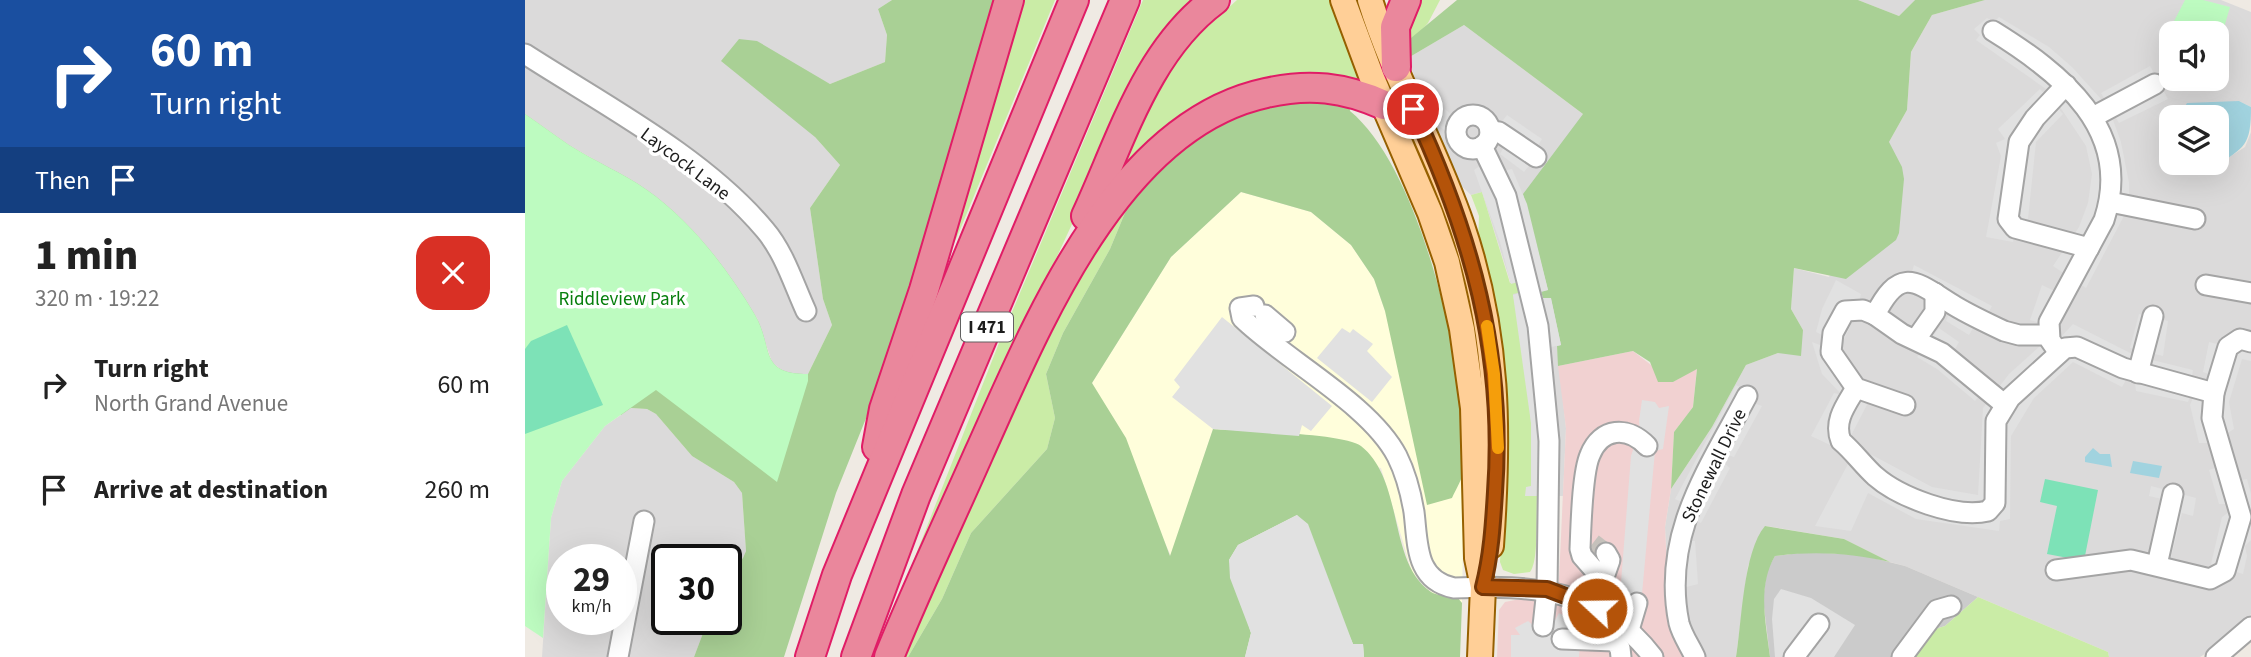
<!DOCTYPE html>
<meta charset="utf-8">
<style>
:root{--surface:#fff;--page:#f6f6f6;--text:#222;--muted:#767676}
body{margin:0;font-family:"Source Sans 3",sans-serif;background:var(--page);color:var(--text);height:100vh;display:flex;flex-direction:column;font-size:26px;white-space:nowrap}
*{box-sizing:border-box;margin:0}
p{font-size:23px;color:var(--muted)}
.icon{flex:none;width:38px;height:38px;fill:none;stroke:currentColor;stroke-width:2;stroke-linecap:round;stroke-linejoin:round}
.map{position:relative;flex:1;overflow:hidden}
.details{display:flex;flex-direction:column;background:var(--surface);width:525px}
.details>*{flex:none}
.hud{background:#1a4fa0;color:#fff;overflow:hidden}
.tools{position:absolute;left:1634px;top:21px;display:grid;gap:14px}
.tools a{display:grid;place-items:center;width:70px;height:70px;border-radius:14px;background:var(--surface);box-shadow:0 7px 28px #0002;font-size:35px}
.speed{position:absolute;left:21px;top:544px;display:flex;gap:14px;font-size:35px;font-weight:700;text-align:center}
.speed>*{display:grid;place-content:center;width:91px;height:91px;border-radius:50%;background:var(--surface);box-shadow:0 7px 28px #0002;line-height:1}
.speed small{font-size:18px;font-weight:400}
.speed .limit{border:4px solid #111;border-radius:10px;background:#fff;color:#111}
.pin{position:absolute;display:grid;place-items:center;width:60px;height:60px;color:#fff;margin:-30px;border:4px solid #fff;border-radius:50%;box-shadow:0 2px 7px #0007}
.me{position:absolute;width:77px;margin:-38px;rotate:291deg;stroke-linejoin:round;filter:drop-shadow(0 0 5px #0008)}
.turn{display:flex;align-items:center;gap:24px;height:147px;padding:0 35px;font-size:32px}
.turn .icon{width:91px;height:91px;stroke-width:2.5}
.turn b{display:block;font-size:49px;line-height:60px}
.then{display:flex;align-items:center;height:66px;padding:0 35px;background:#0003;gap:14px;font-size:26px}
.round{display:grid;place-items:center;flex:none;width:74px;height:74px;border-radius:21px;background:var(--page)}
.headline{display:flex;align-items:center;justify-content:space-between;height:119px;padding:0 35px}
h1{font-size:42px;font-weight:800;line-height:52px}
ul{padding:0;list-style:none}
li{display:flex;align-items:center;gap:21px;height:105px;padding:0 35px}
li div{flex:1}
li b{display:block;font-size:26px}
li em{font-style:normal}
main{display:flex;flex:1;min-height:0}
.map>svg:first-child{display:block}
.residential{fill:#dbdada;fill-rule:evenodd}
.commercial{fill:#f1d1d1}
.education{fill:#fffedb}
.religious{fill:#cbcbcb}
.grass{fill:#caeca6}
.forest{fill:#a9d095}
.park{fill:#bdfbc0}
.pitch{fill:#7de2b7}
.parking{fill:#e1e1e1}
.water{fill:#a1d3df}
.lines{fill:none;stroke-linecap:round;stroke-linejoin:round}
.minor-tunnel{stroke:#c5c1bb;stroke-width:19;stroke-dasharray:19 10;stroke-linecap:butt}
.minor-casing{stroke:#a4a4a4;stroke-width:23}
.major-casing{stroke:#966000;stroke-width:28}
.highway-casing{stroke:#e01d66;stroke-width:32}
.minor{stroke:#fff;stroke-width:19}
.major{stroke:#ffcf97;stroke-width:24}
.highway{stroke:#ea879c;stroke-width:28}
.route-casing{stroke:#753606;stroke-width:18}
.route{stroke:#b45309;stroke-width:12}
.slow{stroke:#f59e0b;stroke-width:12}
.labels{text-anchor:middle;stroke-width:7;stroke-linejoin:round;paint-order:stroke}
.shield{fill:#fff;stroke:#616161;stroke-width:2}
.shield-label{font-size:18px;font-weight:bold;fill:#1d1d1d}
.street-label{font-size:19px;fill:#1d1d1d;stroke:#fff}
.park-label{font-size:19px;fill:#077f0d;stroke:#fff}
</style>
<main>
<section class="details">
<div class="hud">
<div class="turn"><svg class="icon" aria-label="right" viewBox="0 0 24 24"><path d="M7 20v-9h11M14 6l5 5-5 5"/></svg><div><b>60 m</b>Turn right</div></div>
<div class="then">Then<svg class="icon" aria-label="arrive" viewBox="0 0 24 24"><path d="M6 21V4h12l-3 4 3 4H6"/></svg></div>
</div>
<div class="headline"><div><h1>1 min</h1><p>320 m · 19:22</p></div><a class="round" style="background:#d93025;color:#fff"><svg class="icon" aria-label="close" viewBox="0 0 24 24"><path d="M6 6l12 12M18 6L6 18"/></svg></a></div>
<ul>
<li><svg class="icon" aria-label="right" viewBox="0 0 24 24"><path d="M7 20v-9h11M14 6l5 5-5 5"/></svg><div><b>Turn right</b><p>North Grand Avenue</p></div><em>60 m</em></li>
<li><svg class="icon" aria-label="arrive" viewBox="0 0 24 24"><path d="M6 21V4h12l-3 4 3 4H6"/></svg><div><b>Arrive at destination</b></div><em>260 m</em></li>
</ul>
</section>
<div class="map">
<svg width="1726" height="657" viewBox="0 0 1726 657">
<rect width="100%" height="100%" fill="#efeae3"/>
<g class="residential">
<polygon points="0,0 367,0 353,9 362,35 360,62 305,84 275,69 290,137 315,165 285,208 298,299 307,325 283,374 261,374 247,362 232,318 214,290 173,236 123,191 44,145 0,114"/>
<polygon points="1333,0 1390,0 1374,16"/>
<path d="M1460,0H1696L1726,12V107L1714,101L1647,117V163H1674L1689,167L1720,147L1726,132V614L1713,632L1675,657H1584L1583,652L1380,566L1365,562L1319,539L1241,526L1223,566L1211,657H1160L1144,606L1140,527L1146,489L1187,427L1221,365L1253,353L1278,330L1266,309L1269,268L1304,277L1364,142L1382,110L1386,52L1407,15ZM1647,33H1692V79H1647Z"/>
<polygon points="939,25 1058,114 1036,345 1032,346 1041,428 1038,496 1000,496 986,284 957,192 946,195 928,178 884,62 883,58"/>
<path d="M106,408L122,409L131,414L167,456L209,482L217,493L221,551L218,558L201,576V560H142V620H183L169,657H17L26,518L37,481L80,426ZM37,560H96V620H37Z"/>
</g>
<polygon class="commercial" points="1108,351 1148,382 1172,368 1168,407 1149,432 1146,489 1140,527 1144,606 1160,657 972,657 974,610 980,602 1004,597 1033,601 1041,428 1033,366"/>
<polygon class="education" points="716,192 786,212 826,245 849,279 860,311 939,472 937,603 932,597 908,594 887,572 856,468 688,429 646,556 567,383 646,257"/>
<polygon class="religious" points="1282,552 1336,555 1380,566 1453,597 1420,626 1404,631 1384,657 1245,657 1238,599 1242,570 1250,556"/>
<g class="grass">
<polygon points="494,0 530,0 432,237 417,266"/>
<polygon points="618,0 671,0 614,80 377,590 474,343"/>
<polygon points="712,0 805,0 835,84 799,73 746,77 681,102 598,171 635,79 657,50"/>
<polygon points="892,0 915,0 903,23 880,49 878,37"/>
<polygon points="609,191 585,249 538,333 521,374 530,418 522,449 446,533 417,599 383,657 379,657 469,449 544,289"/>
<path d="M957,192L985,283L996,281L998,292L988,294L1002,376L1006,423V487L1000,496H1012C1011,515 1014,561 1005,572L989,574L978,570L975,562L983,422L978,360L953,244L954,216L946,195Z"/>
<polygon points="1453,597 1583,652 1584,657 1384,657 1404,631 1420,626"/>
</g>
<g class="forest">
<path d="M367,0H469L400,246L360,371L311,493L259,657H169L183,620H201V576L218,558L221,551L217,493L209,482L167,456L131,414L122,409L106,408L96,415L0,114C15,124 29,135 44,145C69,161 98,173 122,190C166,221 203,269 230,315C249,348 233,374 283,374L307,325L298,299L285,208L315,165L290,137L196,61L214,39L232,41L305,84L360,62L362,35L353,9Z"/>
<polygon points="932,0 1333,0 1374,16 1390,0 1460,0 1407,15 1386,52 1382,110 1364,142 1377,167 1379,179 1374,233 1371,240 1321,279 1269,268 1266,309 1278,330 1276,356 1253,353 1221,365 1187,427 1146,489 1149,432 1168,407 1172,369 1148,382 1133,382 1125,362 1108,351 1033,366 1032,346 1036,345 1026,299 1018,298 1016,291 1023,290 998,194 1058,114 939,25 883,58 880,49 886,38"/>
<path d="M823,97L825,111C898,171 943,377 939,469C938,478 931,489 927,498L902,505L860,311L849,279L826,245L786,212L716,192L646,257L567,383L601,438L645,556L688,429C714,431 819,433 836,446C880,481 862,562 906,592C912,596 924,596 932,597L937,603L935,657H839L838,644H828L772,515L713,545L704,560L726,633L720,657H383L417,599L446,533L522,449L530,418L521,374L538,333L585,249L609,191L666,135L731,102Z"/>
<path d="M1240,526L1319,539L1365,562C1326,553 1289,551 1250,556C1232,587 1241,623 1245,657H1211C1217,621 1218,552 1240,526Z"/>
</g>
<g class="park">
<polygon points="1660,0 1678,0 1705,7 1692,52 1692,33 1647,33 1647,66 1635,48"/>
<path d="M0,114C15,124 29,135 44,145C69,161 98,173 122,190C166,221 203,269 230,315C249,348 233,374 283,374V381L252,482L131,390L80,426L37,481L26,518L18,638L0,626Z"/>
</g>
<g class="pitch">
<polygon points="42,325 78,405 0,434 0,349 6,341"/>
<polygon points="1520,479 1573,490 1559,561 1522,554 1532,506 1515,502"/>
</g>
<g class="parking">
<polygon points="1474,17 1524,47 1547,67 1576,99 1580,124 1588,120 1596,142 1604,183 1604,194 1595,194 1592,209 1600,214 1561,288 1528,266 1554,227 1563,203 1567,174 1561,146 1535,107 1542,98 1527,83 1521,89 1451,40 1455,35 1449,29 1462,18 1469,22"/>
<polygon points="1625,66 1643,99 1594,123 1576,93"/>
<polygon points="1515,89 1538,114 1511,142 1503,219 1492,218 1488,242 1461,237 1476,156 1471,143 1480,139 1473,129"/>
<polygon points="920,109 937,125 935,133 921,131 912,125"/>
<polygon points="982,115 1017,139 1012,147 1021,152 1010,166 1006,163 999,172 975,154 980,145 975,124"/>
<polygon points="970,155 978,171 987,169 1002,204 1023,290 1016,292 1018,298 1026,298 1036,345 1026,347 1033,424 1032,496 1000,496 1001,487 1006,486 1006,423 988,295 998,292 996,281 986,284 975,242 949,170"/>
<polygon points="1389,265 1467,306 1455,328 1450,325 1444,335 1421,321 1425,311 1383,284"/>
<polygon points="1311,280 1336,294 1330,316 1315,348 1345,399 1318,451 1286,436 1309,393 1317,395 1297,374 1287,342 1295,345 1299,336 1291,332 1297,309"/>
<polygon points="1517,285 1542,297 1515,323 1505,320"/>
<polygon points="1614,314 1643,321 1638,356 1605,348"/>
<polygon points="697,317 807,406 786,431 777,425 774,436 688,429 647,397 655,387 649,380"/>
<polygon points="1548,324 1611,356 1668,370 1667,376 1672,377 1663,402 1611,391 1610,383 1601,380 1597,387 1548,362 1509,398 1486,436 1485,519 1475,521 1474,531 1391,519 1343,493 1326,531 1290,526 1332,447 1407,487 1453,495 1458,408 1484,374 1515,346 1535,338"/>
<polygon points="817,328 825,333 828,329 848,344 842,351 867,377 847,402 792,358"/>
<polygon points="1414,328 1434,342 1429,351 1456,394 1450,401 1412,369 1392,357"/>
<polygon points="1716,331 1726,334 1726,361 1717,359 1704,402 1709,429 1687,443 1674,443 1665,405 1675,382 1687,375 1678,372 1684,342 1692,344 1701,336"/>
<polygon points="1211,385 1231,395 1228,403 1237,406 1209,457 1203,455 1198,462 1205,468 1176,523 1169,520 1159,503 1150,499"/>
<polygon points="1117,400 1130,402 1134,408 1144,406 1138,449 1130,451 1116,605 1095,595 1106,456 1109,447 1117,452 1114,421"/>
<polygon points="1706,463 1711,481 1722,479 1726,494 1726,540 1720,546 1722,556 1718,574 1686,564 1697,517 1704,512 1704,504 1694,504 1684,470"/>
<polygon points="1626,486 1671,498 1668,516 1657,513 1646,557 1626,551 1637,499 1624,496"/>
<polygon points="772,515 783,524 828,644 838,644 839,657 720,657 726,633 705,578 704,560 713,545"/>
<polygon points="1146,540 1170,541 1173,584 1146,591"/>
<polygon points="1256,589 1286,598 1330,625 1309,657 1250,657 1247,619 1249,599"/>
<polygon points="1034,613 1050,622 1075,624 1075,645 1055,644 1054,657 986,657 986,635 995,635 990,628 1003,621 1010,627 1029,622"/>
</g>
<g class="water">
<path d="M1714,101L1726,107C1726,146 1720,147 1689,167L1674,163H1692V117H1654L1662,103Z"/>
<polygon points="1568,448 1575,454 1585,454 1587,467 1560,462 1560,457"/>
<polygon points="1608,461 1637,466 1634,478 1605,473"/>
</g>
<g class="lines">
<polyline class="minor-tunnel" points="1068,543 1081,553"/>
<defs>
<g id="minor">
<path d="M1468,31C1536,73 1609,130 1579,220L1524,322L1525,340L1534,353"/>
<path d="M0,54C79,105 179,157 240,230C259,252 269,285 281,311"/>
<polyline points="1541,85 1510,118 1494,142 1483,219 1490,228 1564,248"/>
<circle cx="948" cy="132" r="17"/>
<polyline points="1568,117 1630,84"/>
<polyline points="965,131 974,132 1011,157"/>
<polyline points="957,146 981,196 1013,326 1024,441 1022,589 1018,626"/>
<polyline points="1585,202 1670,219"/>
<polyline points="1681,285 1726,293"/>
<path d="M729,306L715,308L717,318C760,360 845,404 872,456C880,472 886,494 889,512C893,544 890,580 929,588C1009,585 1075,588 1128,657"/>
<polyline points="740,315 760,332"/>
<polyline points="1350,315 1338,310 1320,311 1308,333 1306,352 1331,388 1380,405"/>
<polyline points="1391,339 1410,312 1410,293"/>
<polyline points="1613,373 1628,316"/>
<path d="M1331,388C1321,405 1308,421 1316,441C1328,451 1338,465 1350,476C1374,497 1431,519 1463,511L1470,503L1471,421L1485,398L1540,348L1552,347L1598,368L1689,393"/>
<path d="M1479,404L1417,353L1377,334L1350,315C1376,264 1391,282 1430,306C1445,315 1462,323 1479,331L1494,335H1524"/>
<polyline points="1632,565 1648,494"/>
<polyline points="1531,570 1606,560 1685,579 1700,571 1716,517 1687,418 1689,393 1703,347 1715,339 1726,342"/>
<polyline points="1078,580 1085,560 1081,553"/>
<path d="M1072,608L1078,580L1057,556L1055,549C1056,527 1057,473 1065,455C1076,427 1103,426 1122,446"/>
<polyline points="1104,630 1112,603"/>
<polyline points="1037,639 1089,641 1095,648 1096,657"/>
<polyline points="93,657 119,521"/>
<path d="M1170,657C1165,646 1157,635 1154,623C1136,535 1184,468 1222,396"/>
<polyline points="1269,657 1294,624"/>
<polyline points="1377,657 1412,610 1426,606"/>
<polyline points="1691,657 1726,627"/>
</g>
<g id="major">
<polyline points="818,0 847,78 905,213 922,262 937,329 948,408 952,558 958,587 955,657"/>
<path d="M845,0C869,78 911,149 937,226C974,335 974,433 966,546"/>
</g>
<g id="highway">
<polyline points="871,67 870,27 881,0"/>
<path d="M561,216C596,141 621,51 690,0"/>
<polyline points="352,447 359,409 399,290 484,0"/>
<polyline points="285,657 312,575 549,0"/>
<polyline points="331,657 391,495 600,0"/>
<path d="M364,657C392,588 424,521 454,453C511,327 591,125 741,93C784,83 819,87 859,105"/>
</g>
</defs>
<use href="#minor" class="minor-casing"/>
<use href="#major" class="major-casing"/>
<use href="#highway" class="highway-casing"/>
<use href="#minor" class="minor"/>
<use href="#major" class="major"/>
<use href="#highway" class="highway"/>
</g>
<g class="lines">
<defs>
<path id="route" d="M888,109C946,234 980,353 970,492C968,525 966,556 958,587L1022,589L1072,608"/>
</defs>
<use href="#route" class="route-casing"/>
<use href="#route" class="route"/>
<polyline class="slow" points="962,326 969,374 973,448"/>
</g>
<g class="labels">
<rect class="shield" x="436" y="312.5" width="52" height="29" rx="5"/>
<g class="shield-label">
<text x="462" y="333">I 471</text>
</g>
<g class="street-label">
<text transform="translate(161 163) rotate(37)" y="7">Laycock Lane</text>
<text transform="translate(1188 465) rotate(-64)" y="7">Stonewall Drive</text>
</g>
<g class="park-label">
<text x="97" y="305">Riddleview Park</text>
</g>
</g>
</svg>
<div class="tools">
<a><svg class="icon" aria-label="sound" viewBox="0 0 24 24"><path d="M4 9h4l5-4v14l-5-4H4zM17 9q2 3 0 6"/></svg></a>
<a><svg class="icon" aria-label="layers" viewBox="0 0 24 24"><path d="M12 4l9 5-9 5-9-5zM3 14l9 5 9-5"/></svg></a>
</div>
<div class="speed"><div>29<small>km/h</small></div><div class="limit">30</div></div>
<div class="pin" style="left:888px;top:109px;background:#d93025"><svg class="icon" aria-label="arrive" viewBox="0 0 24 24"><path d="M6 21V4h12l-3 4 3 4H6"/></svg></div>
<svg class="me" style="left:1072px;top:608px" viewBox="-20 -20 40 40"><circle r="17" fill="#b45309" stroke="#fff" stroke-width="3"/><path d="M0-11L8 9 0 5-8 9z" fill="#fff"/></svg>
</div>
</main>
